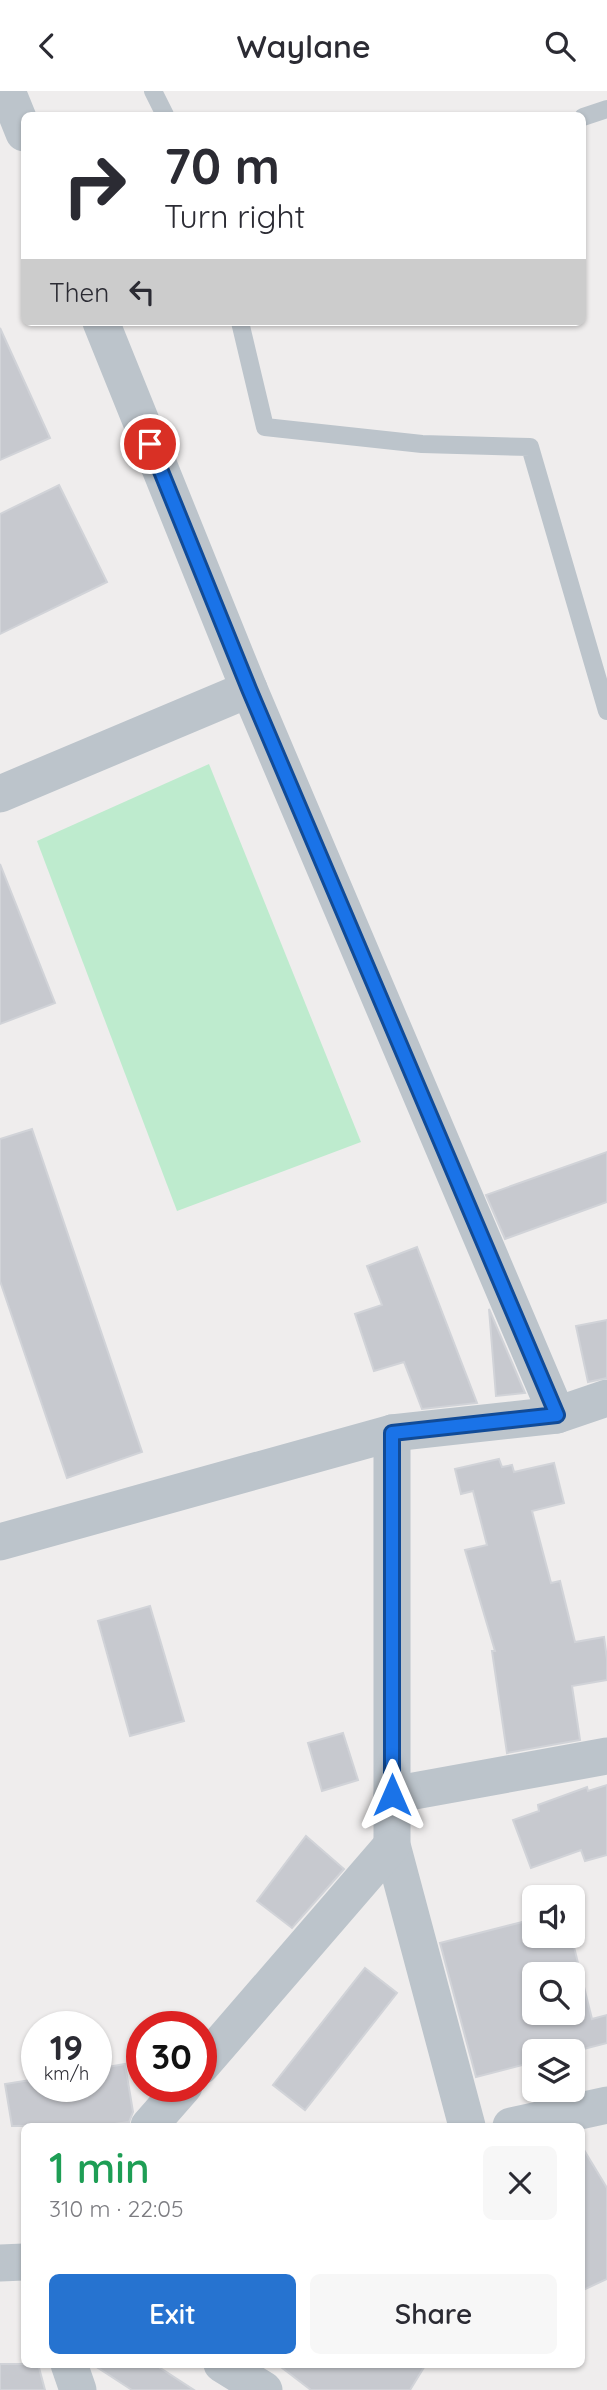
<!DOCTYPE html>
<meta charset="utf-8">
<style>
:root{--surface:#fff;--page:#f7f7f7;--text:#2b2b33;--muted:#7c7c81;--accent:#2673d0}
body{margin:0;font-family:Quicksand,sans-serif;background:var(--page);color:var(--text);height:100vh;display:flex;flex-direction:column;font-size:26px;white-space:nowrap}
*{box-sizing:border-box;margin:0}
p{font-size:23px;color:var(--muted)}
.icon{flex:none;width:38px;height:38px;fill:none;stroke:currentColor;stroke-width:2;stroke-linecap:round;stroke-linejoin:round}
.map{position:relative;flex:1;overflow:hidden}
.side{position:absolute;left:21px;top:2032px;width:564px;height:245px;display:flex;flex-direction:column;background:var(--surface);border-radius:10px;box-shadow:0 2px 5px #0004}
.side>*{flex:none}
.banner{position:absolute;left:21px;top:21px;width:565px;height:214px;border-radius:10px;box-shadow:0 2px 5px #0004;background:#fff;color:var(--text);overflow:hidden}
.controls{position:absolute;left:522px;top:1794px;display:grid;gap:14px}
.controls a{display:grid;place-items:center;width:63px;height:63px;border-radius:10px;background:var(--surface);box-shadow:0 2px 5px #0004;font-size:35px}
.speed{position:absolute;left:21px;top:1920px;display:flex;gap:14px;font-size:35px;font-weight:700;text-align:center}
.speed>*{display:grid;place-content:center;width:91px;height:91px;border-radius:50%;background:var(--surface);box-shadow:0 2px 5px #0004;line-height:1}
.speed small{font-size:18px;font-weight:400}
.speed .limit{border:10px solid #d22;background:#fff;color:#111}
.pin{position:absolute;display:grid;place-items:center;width:60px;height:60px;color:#fff;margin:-30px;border:4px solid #fff;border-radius:50%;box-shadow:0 2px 7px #0007}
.me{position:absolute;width:77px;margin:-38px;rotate:0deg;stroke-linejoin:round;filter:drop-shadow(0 0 5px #0008)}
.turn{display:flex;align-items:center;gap:24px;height:147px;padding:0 28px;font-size:32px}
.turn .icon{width:91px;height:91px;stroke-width:2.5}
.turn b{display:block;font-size:49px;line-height:60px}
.then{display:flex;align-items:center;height:66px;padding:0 28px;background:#0003;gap:14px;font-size:26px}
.round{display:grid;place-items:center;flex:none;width:74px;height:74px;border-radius:10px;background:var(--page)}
.head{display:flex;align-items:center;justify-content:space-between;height:119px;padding:0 28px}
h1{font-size:42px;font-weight:600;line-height:52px;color:#1e9e55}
.cta{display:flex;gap:14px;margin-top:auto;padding:14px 28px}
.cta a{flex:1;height:80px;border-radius:10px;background:var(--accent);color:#fff;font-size:28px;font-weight:600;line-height:80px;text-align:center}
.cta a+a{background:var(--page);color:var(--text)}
header{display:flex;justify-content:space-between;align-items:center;height:91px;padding:0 28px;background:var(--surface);font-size:32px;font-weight:600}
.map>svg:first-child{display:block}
.green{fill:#beebce}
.building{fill:#c7c9cf;stroke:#d1d3d8;stroke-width:2;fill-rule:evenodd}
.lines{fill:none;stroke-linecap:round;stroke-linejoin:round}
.service{stroke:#bcc4cb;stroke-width:18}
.minor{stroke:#bcc4cb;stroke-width:37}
.route-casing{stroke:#114b97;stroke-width:18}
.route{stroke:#1a73e8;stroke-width:12}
</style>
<header><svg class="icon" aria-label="back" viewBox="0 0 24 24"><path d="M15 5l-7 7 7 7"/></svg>Waylane<svg class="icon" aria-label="search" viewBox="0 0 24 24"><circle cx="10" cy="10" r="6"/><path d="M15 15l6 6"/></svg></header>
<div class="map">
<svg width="607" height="2299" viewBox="0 0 607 2299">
<rect width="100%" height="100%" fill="#efeded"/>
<polygon class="green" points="209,673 361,1051 177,1120 37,750"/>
<g class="building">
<polygon points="0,237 50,347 0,369"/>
<polygon points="59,394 107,491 0,543 0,423"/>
<polygon points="0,773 55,912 0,933"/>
<polygon points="32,1038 142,1361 67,1387 0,1190 0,1048"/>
<polygon points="607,1061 607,1111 505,1148 486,1104"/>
<polygon points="417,1156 477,1312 422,1318 404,1271 374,1280 355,1223 382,1214 367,1175"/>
<polygon points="489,1218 525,1302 496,1305"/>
<polygon points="607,1229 607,1287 588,1291 576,1235"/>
<polygon points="499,1368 502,1376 512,1374 514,1381 554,1372 564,1412 532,1420 551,1492 560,1490 575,1551 604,1546 607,1568 607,1589 572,1595 580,1649 507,1662 492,1560 495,1560 465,1459 487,1454 473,1400 461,1403 455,1378"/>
<polygon points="150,1515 184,1630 130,1645 98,1530"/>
<polygon points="343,1642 358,1689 322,1700 308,1652"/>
<polygon points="607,1694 607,1764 585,1770 581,1759 531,1777 513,1729 539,1720 538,1714 587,1696 588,1700"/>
<polygon points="306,1745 344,1778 292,1837 257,1810"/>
<path d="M577,1817L584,1845L572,1848L592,1928L607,1924V1952L572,1961L534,1960V1971L476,1986L440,1852L534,1828V1844H572V1818ZM534,1883H572V1922H534Z"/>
<polygon points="365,1877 397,1902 305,2019 273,1994"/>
<polygon points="125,1973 133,2021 129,2031 100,2035 12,2035 5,1993 37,1988 37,1995 96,1995 96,1978"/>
<polygon points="581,2054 607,2097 607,2188 581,2200"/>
<polygon points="0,2273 38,2273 45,2299 0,2299"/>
<polygon points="92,2273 154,2273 194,2299 132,2299"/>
<polygon points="277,2273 426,2273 410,2299 311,2299"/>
</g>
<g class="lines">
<g class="service">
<polyline points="153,0 165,24"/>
<polyline points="583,26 607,18"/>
<polyline points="240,231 265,336 422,353 530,356 607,620"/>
</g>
<g class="minor">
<polyline points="7,0 24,42"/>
<polyline points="101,231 249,598 557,1324"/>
<polyline points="0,703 249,598"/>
<polyline points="392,1342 392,1754 467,2035"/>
<polyline points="0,1451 392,1342 557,1324 607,1307"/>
<polyline points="392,1704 607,1665"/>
<polyline points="201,1975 392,1754"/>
<polyline points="149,2035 184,1995"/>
<polyline points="511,2035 607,2014"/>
<polyline points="0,2172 24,2171"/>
<polyline points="69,2273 78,2299"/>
<polyline points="222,2273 264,2299"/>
</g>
</g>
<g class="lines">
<defs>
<polyline id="route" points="150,353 249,598 557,1324 392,1342 392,1704"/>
</defs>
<use href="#route" class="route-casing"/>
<use href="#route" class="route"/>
</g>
</svg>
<div class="controls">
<a><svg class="icon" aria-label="sound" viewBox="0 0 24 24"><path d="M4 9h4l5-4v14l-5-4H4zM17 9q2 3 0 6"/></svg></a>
<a><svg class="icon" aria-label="search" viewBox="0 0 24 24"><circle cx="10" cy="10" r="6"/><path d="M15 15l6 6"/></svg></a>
<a><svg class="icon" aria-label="layers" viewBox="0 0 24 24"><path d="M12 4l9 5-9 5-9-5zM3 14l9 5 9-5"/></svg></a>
</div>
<div class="speed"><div>19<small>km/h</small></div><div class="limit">30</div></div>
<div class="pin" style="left:150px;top:353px;background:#d93025"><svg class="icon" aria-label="arrive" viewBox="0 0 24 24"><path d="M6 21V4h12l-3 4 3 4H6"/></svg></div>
<svg class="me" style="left:392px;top:1704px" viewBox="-20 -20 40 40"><path d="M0-17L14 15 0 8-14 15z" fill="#1a73e8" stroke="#fff" stroke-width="4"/></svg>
<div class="banner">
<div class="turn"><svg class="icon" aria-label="right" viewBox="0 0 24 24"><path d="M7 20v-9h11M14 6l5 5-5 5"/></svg><div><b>70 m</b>Turn right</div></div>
<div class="then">Then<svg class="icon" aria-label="left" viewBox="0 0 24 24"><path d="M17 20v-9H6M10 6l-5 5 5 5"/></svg></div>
</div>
<section class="side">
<div class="head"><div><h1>1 min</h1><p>310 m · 22:05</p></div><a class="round"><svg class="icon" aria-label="close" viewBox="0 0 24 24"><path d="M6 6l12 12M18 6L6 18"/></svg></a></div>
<div class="cta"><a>Exit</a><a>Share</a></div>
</section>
</div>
